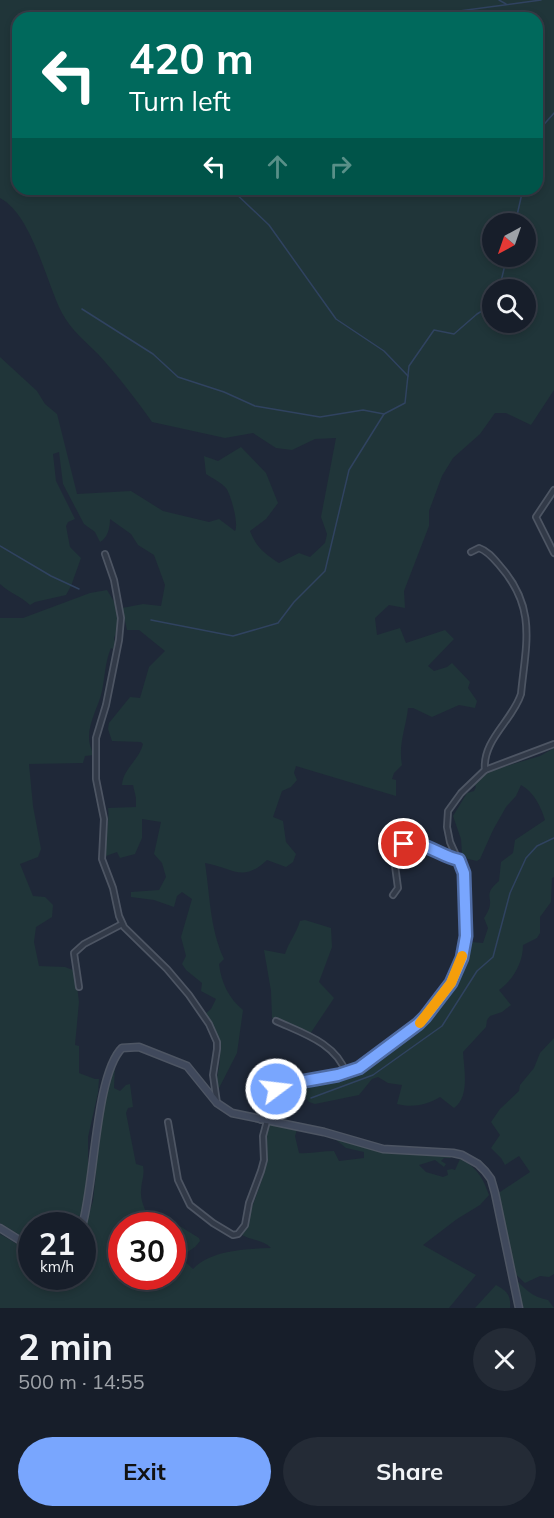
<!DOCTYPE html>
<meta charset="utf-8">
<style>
:root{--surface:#171e2a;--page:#242b36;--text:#f1f3f6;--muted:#9ea2a8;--line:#363c47;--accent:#79a6fe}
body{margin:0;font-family:Mulish,sans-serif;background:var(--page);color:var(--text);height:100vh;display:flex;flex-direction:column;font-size:22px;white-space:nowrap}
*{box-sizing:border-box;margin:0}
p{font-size:20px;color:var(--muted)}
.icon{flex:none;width:33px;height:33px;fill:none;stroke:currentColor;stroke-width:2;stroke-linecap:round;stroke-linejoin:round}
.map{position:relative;height:1308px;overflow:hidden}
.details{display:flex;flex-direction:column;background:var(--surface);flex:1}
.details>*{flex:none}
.hud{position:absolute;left:12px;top:12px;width:531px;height:183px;border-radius:18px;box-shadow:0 3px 9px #0003,0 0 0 2px var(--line);background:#00695c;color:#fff;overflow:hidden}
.needle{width:39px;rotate:220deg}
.buttons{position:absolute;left:482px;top:213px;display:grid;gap:12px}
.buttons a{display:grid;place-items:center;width:54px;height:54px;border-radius:50%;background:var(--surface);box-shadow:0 3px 9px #0003,0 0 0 2px var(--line);font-size:30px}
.speed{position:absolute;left:18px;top:1212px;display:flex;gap:12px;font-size:30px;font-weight:700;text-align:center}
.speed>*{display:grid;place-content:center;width:78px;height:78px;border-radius:50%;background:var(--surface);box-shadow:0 3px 9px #0003,0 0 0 2px var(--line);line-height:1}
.speed small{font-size:15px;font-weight:400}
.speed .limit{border:9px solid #d22;background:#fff;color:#111}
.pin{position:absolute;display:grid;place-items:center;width:51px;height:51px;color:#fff;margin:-26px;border:3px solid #fff;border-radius:50%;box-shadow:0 2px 6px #0007}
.me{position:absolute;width:66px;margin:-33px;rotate:75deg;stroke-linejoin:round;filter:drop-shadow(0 0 4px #0008)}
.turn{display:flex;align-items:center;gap:21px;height:126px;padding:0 18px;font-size:27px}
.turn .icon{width:78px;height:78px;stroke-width:2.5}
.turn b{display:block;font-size:42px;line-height:51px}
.lanes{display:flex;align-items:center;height:57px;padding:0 18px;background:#0003;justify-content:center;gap:30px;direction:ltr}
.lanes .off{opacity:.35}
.round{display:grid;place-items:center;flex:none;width:63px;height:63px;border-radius:32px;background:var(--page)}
.summary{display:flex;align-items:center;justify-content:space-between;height:102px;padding:0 18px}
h1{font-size:36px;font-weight:700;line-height:45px}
.action{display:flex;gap:12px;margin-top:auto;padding:12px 18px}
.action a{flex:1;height:69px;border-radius:36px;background:var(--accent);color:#111;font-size:24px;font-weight:700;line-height:69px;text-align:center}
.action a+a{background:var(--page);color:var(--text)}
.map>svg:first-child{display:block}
.green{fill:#203539;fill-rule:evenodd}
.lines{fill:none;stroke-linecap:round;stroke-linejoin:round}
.stream{stroke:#304360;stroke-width:1.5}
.street-casing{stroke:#4d5563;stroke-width:8}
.secondary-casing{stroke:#4d5563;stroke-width:9}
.street{stroke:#323a48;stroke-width:4.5}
.secondary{stroke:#40495c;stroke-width:6}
.route-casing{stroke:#4f6ca5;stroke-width:15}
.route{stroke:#79a6fe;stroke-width:10}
.slow{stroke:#f59e0b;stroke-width:10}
</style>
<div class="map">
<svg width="554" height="1308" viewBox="0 0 554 1308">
<rect width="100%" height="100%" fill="#1f2838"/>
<g class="green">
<path d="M0,0H554V390L531,425L506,413H495L480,434L453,458L442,476L429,511V526L404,591L405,608L389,605L375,618L377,635L400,628L406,643L445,630L454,639L428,666L434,671L447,667L452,663L470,682L468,688L477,701L475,708L459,705L432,717L413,708H408C406,728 398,744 402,765L394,773L392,779L396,780V796L296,766L294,773L297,780L291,787L282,791L273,817L283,821L286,842L296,854L293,862L286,867L267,860C243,883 233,868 205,863C210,896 210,929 224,959L219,964C221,982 229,999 243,1010L237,1053L217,1092C215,1081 219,1071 220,1059C220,1045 214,1024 205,1014L211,1009L216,999L201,991L202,983L186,970L182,964L186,956L181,937L192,899L182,892L177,896L174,907L154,900L131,897V892L159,890L166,877L162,863L154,854L161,822L142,819V838L135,854L120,858L117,852L106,856C104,839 110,824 108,808L136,807V798L133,785H122C123,769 139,760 143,744L141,742L112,741L108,729L109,723L130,697L140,698L149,667L165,651L139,630H127L122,608L143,604L161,606L165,585L154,555L138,545L131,534L110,519C110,527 108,538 100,542L95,532L84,524L63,484L59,452L53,454L56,481L75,519L68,522L66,526L70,547L81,558L71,586L66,595L35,602L30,605C21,596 9,593 0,584V357L37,391L45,404L57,414L77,494L131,491L163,511L209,522L219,519L235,531C239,524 231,495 226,488C222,483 212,478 206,474L204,456L218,461L241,447L266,473L278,503L266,519L250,531C256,547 265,554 279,563L299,553L310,557L325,543L327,534L321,517L336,438L315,439L292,450L276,448L253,433L225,438L152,422C135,398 118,376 98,354C85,341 71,330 62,313C46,282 32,215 0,198ZM18,18H537V189H18ZM492,224H525V256H492ZM492,290H525V322H492Z"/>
<path d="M107,590L118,608L121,621L114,638L115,642L113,649L111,648C105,662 105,676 102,691C97,713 81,732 94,755L85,756L83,763L29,764L33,806L41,849L38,857L20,864L33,896L45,897L53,905L52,917L36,927L34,942L39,966L65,967L75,971L79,1002L75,1045L79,1046V1073L95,1079H99L98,1093L88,1137V1184L84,1206L76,1225L32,1226L31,1242L0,1223V618H23L90,593Z"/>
<path d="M554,748V877L552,878L551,902L540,917V933L537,938L523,945C523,963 513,980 499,990L511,1005L502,1012L490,1016L487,1020L486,1027L463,1052C464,1069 470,1097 454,1108L440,1097C427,1105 412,1108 397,1104L402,1085L388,1083L378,1077L372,1079L359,1095L315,1104L309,1102L301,1091L304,1084L362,1070L419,1029L460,977L466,952L471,942L483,943L488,928L484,918C499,897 479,898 499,881L501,862L513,853L515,840L545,820C541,807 534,792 521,785L516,796L506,807L493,830L480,859L477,861L468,859L462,853L461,839L453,816L467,793L474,791L476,787L474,784L490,771L540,756Z"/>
<path d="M305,920L331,928L332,947L319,982L334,998L310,1034L272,1018L271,991L264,950L285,954C289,942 296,934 300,921Z"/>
<polygon points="554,1038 554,1274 549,1277 540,1276 525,1283 512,1271 497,1194 530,1172 519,1156 505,1165 501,1158 491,1148 500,1135 491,1122 500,1109 519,1091 520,1085 534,1068 540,1053"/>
<path d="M115,1065L114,1088L120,1091L126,1085L130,1084L133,1107L128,1108L126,1113L136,1164L143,1166C145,1176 141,1182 141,1191C140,1203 148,1215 152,1225L122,1226V1276H172L173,1228L178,1225L199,1238L200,1241L195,1247L180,1257L193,1269C211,1250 245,1249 271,1248C265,1241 251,1240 242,1235L264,1174L267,1155L266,1123L297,1130L295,1136L299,1153C311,1154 322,1151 334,1151L339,1161L364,1158V1152L346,1148L335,1139L362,1145L379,1151L452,1156L450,1158H444L441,1161L446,1164L444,1167L435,1160L419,1165L426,1172L443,1177L448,1175L447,1170L452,1169L455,1170L460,1159C477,1167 483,1178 489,1195L480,1205L457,1219L423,1245L476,1275L449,1308H0V1234L31,1252L32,1276H82L83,1232L93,1201L96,1173V1145L110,1074Z"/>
<path d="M512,1275C523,1288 532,1297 548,1300L554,1308H520Z"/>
<path d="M496,1285C507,1291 511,1295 510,1308H475Z"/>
</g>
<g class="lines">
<g class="stream">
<polyline points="499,0 506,4"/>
<polyline points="440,18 444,13 541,0"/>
<polyline points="537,159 544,151 539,130 554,113"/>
<polyline points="231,189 269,225 336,319 384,351 408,376"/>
<polyline points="515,224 523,189"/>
<polyline points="499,290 507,256"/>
<polyline points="82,309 153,354 178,377 224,392 255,406 320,417 363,410 384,414"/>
<polyline points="0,546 51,576 79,589"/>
<polyline points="151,620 233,636 278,623 294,602 325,571 349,470 384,414 405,403 409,366 434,330 454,334 477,314 492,305"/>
<polyline points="311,1098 373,1075 442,1026 477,971 493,957 510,893 526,858 537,846 554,838"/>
</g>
<defs>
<g id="street">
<polyline points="554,490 536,517 554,553"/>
<path d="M471,552L479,548C488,551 494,559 500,566C537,608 526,643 521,694C513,720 482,740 485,770"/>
<polyline points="105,554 114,580 121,618 119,640 106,705 96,738 96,779 104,819 102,859 113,888 119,916 124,927 167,969 189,995 209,1024 217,1042 217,1049 213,1075 217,1103"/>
<path d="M393,895L398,888L394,858C405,827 438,856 459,860"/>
<polyline points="79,987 74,953 84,944 122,924"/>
<path d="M276,1021C302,1033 336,1043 346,1073"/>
<path d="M261,1120C262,1110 262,1101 270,1094C284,1080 336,1077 359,1068L419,1025L451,983L465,948L464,873L450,842L447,827L448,811L461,793L485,770L554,744"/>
<polyline points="168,1122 178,1180 190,1205 213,1223 233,1235 238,1234 245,1225 249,1203 261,1171 264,1160 263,1136 267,1121"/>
</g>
<g id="secondary">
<path d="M82,1226C95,1184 95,1075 122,1048L139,1047L187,1066L217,1103L232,1113L324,1132L383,1149L453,1153L462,1155L478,1164L485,1171L491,1179L495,1193L519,1308"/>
<polyline points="0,1228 32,1248"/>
</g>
</defs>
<use href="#street" class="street-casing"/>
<use href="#secondary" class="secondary-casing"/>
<use href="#street" class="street"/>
<use href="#secondary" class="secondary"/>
</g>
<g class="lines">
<defs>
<path id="route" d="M276,1089L288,1084L338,1075L359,1068L418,1024L425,1017L451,983L462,958L466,936L464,873L459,860C441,857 422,839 404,844"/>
</defs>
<use href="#route" class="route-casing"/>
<use href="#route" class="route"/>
<polyline class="slow" points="420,1023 451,983 462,956"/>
</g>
</svg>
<div class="buttons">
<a><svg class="needle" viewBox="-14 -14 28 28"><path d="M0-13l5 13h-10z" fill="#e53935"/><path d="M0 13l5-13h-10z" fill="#9ea2a8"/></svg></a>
<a><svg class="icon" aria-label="search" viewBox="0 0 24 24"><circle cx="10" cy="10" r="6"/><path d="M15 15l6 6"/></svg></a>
</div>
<div class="speed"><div>21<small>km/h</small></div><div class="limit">30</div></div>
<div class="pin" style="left:404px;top:844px;background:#d93025"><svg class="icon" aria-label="arrive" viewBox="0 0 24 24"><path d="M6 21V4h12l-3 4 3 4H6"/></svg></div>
<svg class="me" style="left:276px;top:1089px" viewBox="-20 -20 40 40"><circle r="17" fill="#79a6fe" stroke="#fff" stroke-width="3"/><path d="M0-11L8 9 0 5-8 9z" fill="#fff"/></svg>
<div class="hud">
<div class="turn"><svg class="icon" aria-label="left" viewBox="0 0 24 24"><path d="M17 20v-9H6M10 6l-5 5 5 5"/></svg><div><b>420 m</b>Turn left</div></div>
<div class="lanes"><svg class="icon" aria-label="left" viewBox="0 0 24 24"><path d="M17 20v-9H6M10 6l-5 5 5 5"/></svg><svg class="icon off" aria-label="ahead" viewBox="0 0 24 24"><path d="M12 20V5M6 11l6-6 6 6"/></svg><svg class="icon off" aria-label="right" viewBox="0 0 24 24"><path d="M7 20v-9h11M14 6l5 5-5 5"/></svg></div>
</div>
</div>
<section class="details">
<div class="summary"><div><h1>2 min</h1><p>500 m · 14:55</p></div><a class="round"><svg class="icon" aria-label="close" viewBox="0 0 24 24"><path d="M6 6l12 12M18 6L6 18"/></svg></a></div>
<div class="action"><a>Exit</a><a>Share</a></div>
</section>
